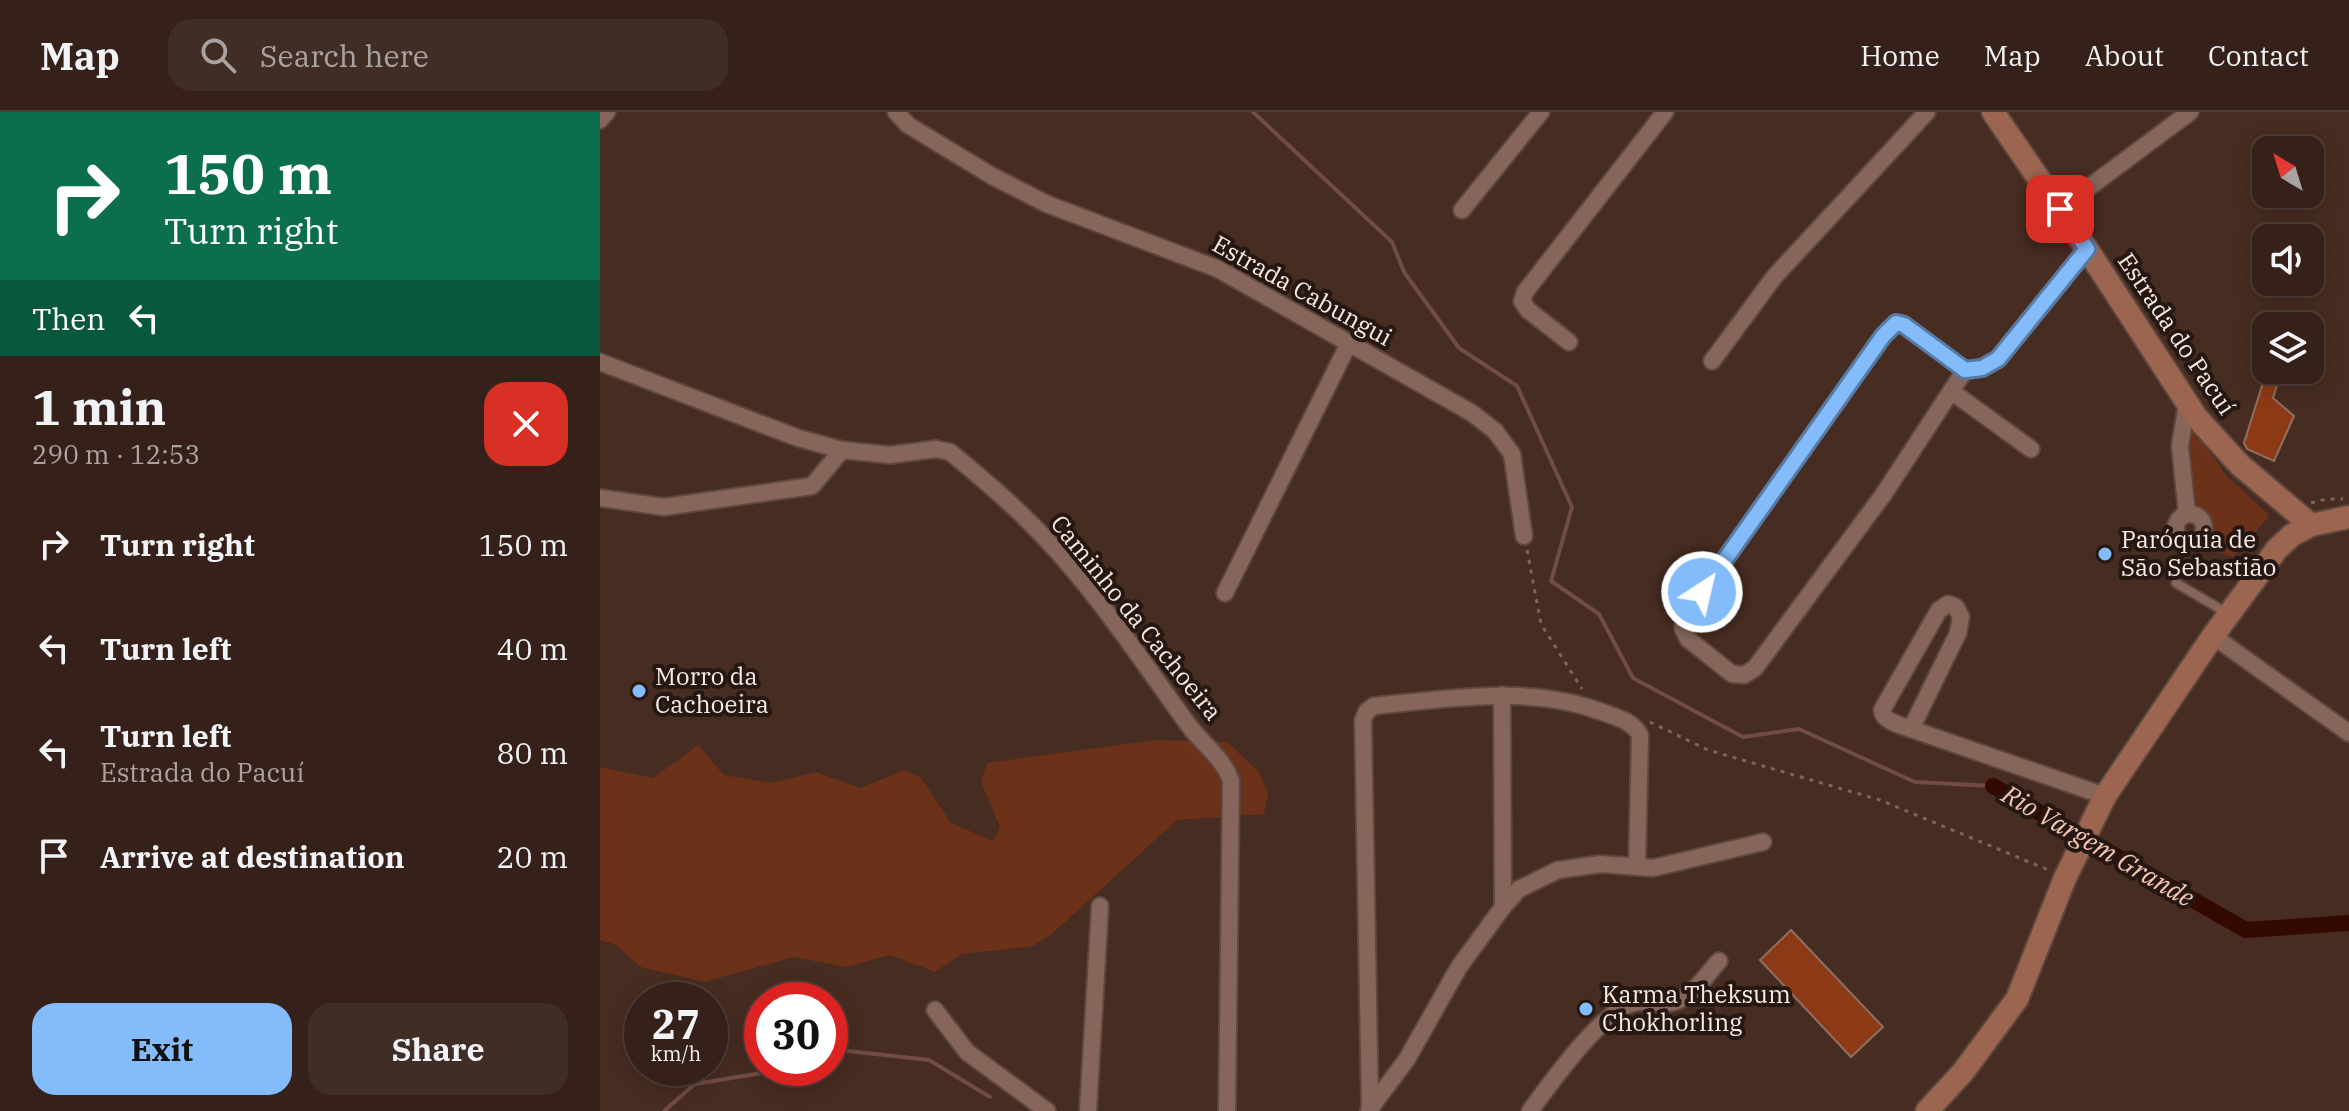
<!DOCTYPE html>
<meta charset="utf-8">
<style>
:root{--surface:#352119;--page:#402e26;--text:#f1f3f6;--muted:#aaa3a2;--line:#4f3e38;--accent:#84bcfb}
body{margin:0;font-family:"IBM Plex Serif",serif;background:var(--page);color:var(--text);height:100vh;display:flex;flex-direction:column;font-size:30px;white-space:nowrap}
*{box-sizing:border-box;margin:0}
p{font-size:26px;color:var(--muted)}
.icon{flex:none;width:44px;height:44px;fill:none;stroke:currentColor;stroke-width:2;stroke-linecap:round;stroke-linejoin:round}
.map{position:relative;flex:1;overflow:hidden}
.panel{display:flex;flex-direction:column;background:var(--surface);width:600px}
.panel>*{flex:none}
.guide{background:#0b6e4f;color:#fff;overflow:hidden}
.needle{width:52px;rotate:322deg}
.tools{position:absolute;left:1652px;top:24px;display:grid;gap:16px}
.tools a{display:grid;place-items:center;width:72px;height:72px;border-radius:16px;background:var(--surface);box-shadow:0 4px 20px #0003,0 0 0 2px var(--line);font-size:40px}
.speed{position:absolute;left:24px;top:870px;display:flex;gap:16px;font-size:40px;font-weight:700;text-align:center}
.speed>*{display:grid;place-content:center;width:104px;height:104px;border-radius:50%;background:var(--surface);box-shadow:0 4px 20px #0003,0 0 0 2px var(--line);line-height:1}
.speed small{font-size:20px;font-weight:400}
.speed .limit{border:12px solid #d22;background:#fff;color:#111}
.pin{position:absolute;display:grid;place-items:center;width:68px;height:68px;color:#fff;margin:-34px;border-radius:16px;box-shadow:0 4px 12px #0006}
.me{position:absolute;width:88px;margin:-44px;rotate:35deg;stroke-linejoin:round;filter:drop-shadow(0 0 6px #0008)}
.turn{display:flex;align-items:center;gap:28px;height:168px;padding:0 32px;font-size:36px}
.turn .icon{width:104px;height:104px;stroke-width:2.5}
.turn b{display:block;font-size:56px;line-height:68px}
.then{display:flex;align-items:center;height:76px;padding:0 32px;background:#0003;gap:16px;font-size:30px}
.round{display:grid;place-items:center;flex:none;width:84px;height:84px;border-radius:24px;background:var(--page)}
.head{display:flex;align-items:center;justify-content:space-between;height:136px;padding:0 32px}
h1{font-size:48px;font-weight:700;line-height:60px}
.cta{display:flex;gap:16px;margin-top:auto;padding:16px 32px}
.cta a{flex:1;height:92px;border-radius:24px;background:var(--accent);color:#111;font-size:32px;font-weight:700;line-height:92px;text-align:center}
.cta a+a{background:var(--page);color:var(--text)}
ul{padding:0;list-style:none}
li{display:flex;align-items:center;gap:24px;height:104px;padding:0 32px}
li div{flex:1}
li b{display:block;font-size:30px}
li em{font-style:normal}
header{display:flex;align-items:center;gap:48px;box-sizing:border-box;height:112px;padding:0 40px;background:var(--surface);border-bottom:2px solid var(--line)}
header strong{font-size:38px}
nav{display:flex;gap:44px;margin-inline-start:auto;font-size:28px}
.search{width:560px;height:72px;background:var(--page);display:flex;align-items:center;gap:20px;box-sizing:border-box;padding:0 28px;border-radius:24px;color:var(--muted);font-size:30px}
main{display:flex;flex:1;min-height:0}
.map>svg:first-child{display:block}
.green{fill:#6b3119}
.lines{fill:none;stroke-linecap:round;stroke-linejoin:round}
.stream{stroke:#704c44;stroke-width:4}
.canal{stroke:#340900;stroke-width:16}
.building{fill:#8c3a15;stroke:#8e6f62;stroke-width:2}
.lane-casing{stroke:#5e473e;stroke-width:12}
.street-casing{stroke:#5e473e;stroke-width:20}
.secondary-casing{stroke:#5e473e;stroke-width:26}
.path{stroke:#7e655c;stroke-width:3;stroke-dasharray:4 6;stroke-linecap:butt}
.lane{stroke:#86665a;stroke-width:8}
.street{stroke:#86665a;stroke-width:16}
.secondary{stroke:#9b6550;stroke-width:22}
.route-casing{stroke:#567aa3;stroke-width:20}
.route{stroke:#84bcfb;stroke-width:14}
.poi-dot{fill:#84bcfb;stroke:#251813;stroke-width:3}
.labels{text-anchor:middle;stroke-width:8;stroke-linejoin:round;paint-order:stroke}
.street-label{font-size:24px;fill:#fbe9e2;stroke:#251813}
.poi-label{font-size:24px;fill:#fbe9e2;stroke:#251813;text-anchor:start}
.water-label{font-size:26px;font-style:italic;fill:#f5c5b2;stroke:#251813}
</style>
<header>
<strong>Map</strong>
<div class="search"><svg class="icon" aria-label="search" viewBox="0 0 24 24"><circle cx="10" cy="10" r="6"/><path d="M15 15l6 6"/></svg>Search here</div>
<nav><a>Home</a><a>Map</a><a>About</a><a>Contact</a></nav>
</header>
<main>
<section class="panel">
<div class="guide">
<div class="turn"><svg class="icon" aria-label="right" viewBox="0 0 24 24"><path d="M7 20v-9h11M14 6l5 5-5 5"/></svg><div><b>150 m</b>Turn right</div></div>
<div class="then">Then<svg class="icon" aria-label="left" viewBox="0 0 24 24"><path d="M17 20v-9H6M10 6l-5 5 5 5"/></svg></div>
</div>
<div class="head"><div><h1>1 min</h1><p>290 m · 12:53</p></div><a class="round" style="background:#d93025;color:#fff"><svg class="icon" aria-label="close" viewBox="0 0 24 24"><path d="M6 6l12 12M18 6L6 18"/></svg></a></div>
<ul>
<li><svg class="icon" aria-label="right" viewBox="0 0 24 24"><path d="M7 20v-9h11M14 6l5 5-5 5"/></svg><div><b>Turn right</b></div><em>150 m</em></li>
<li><svg class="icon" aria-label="left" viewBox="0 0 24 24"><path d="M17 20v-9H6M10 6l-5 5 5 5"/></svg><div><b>Turn left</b></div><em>40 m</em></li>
<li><svg class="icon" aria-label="left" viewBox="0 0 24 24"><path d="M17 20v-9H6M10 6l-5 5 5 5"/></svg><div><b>Turn left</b><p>Estrada do Pacuí</p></div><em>80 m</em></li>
<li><svg class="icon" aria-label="arrive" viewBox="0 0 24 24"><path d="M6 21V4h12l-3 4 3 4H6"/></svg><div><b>Arrive at destination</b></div><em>20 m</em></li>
</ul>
<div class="cta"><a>Exit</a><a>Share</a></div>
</section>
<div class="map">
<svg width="1749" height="999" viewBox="0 0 1749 999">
<rect width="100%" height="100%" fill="#472c21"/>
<g class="green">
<path d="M1592,314L1626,363L1668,402L1667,407L1633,445L1596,433C1611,420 1609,407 1594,396L1589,342Z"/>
<polygon points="555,628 627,630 659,660 668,682 664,702 577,708 453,821 433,834 362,842 335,860 290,843 246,855 194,845 104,870 41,855 16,833 0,828 0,655 53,666 98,633 124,663 171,671 216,660 260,676 305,658 321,666 351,711 393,729 400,715 381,670 387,651"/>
</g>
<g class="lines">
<g class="stream">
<polyline points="653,0 792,130 804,160 859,236 917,274 972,395 951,469 999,502 1033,566 1143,625 1199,617 1315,670 1393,674"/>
<polyline points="230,941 239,938 329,948 390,985"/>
<polyline points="64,999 95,972 192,956"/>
</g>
<polyline class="canal" points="1393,674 1646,818 1749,811"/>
</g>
<g class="building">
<polygon points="1667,258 1714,258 1709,272 1680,264 1673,286 1694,304 1674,349 1647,337 1644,331"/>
<polygon points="1191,818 1283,915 1251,945 1160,848"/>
</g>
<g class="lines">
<defs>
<polyline id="lane" points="1576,471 1627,501"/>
<g id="street">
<polyline points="296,0 308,13 392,64 447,92 618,157 872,301 895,319 912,342 924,424"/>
<polyline points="0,8 7,0"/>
<polyline points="1460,97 1590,0"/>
<polyline points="862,98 941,0"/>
<polyline points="969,230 928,198 922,189 925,180 1065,0"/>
<polyline points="1112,249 1175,164 1327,0"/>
<path d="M0,250L198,326L242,338L290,343L336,337L350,340C382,366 416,395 445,426C499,483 541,548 587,611C601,631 623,645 631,669L627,999"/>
<polyline points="1365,258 1283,383 1155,556 1144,563 1132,562 1088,527 1083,517 1084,505 1283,224 1296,211 1304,213 1365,258 1382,256 1398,247 1487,137"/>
<polyline points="1351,279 1431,337"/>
<polyline points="1587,291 1580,334 1587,402"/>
<polyline points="0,386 64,395 212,374 242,338"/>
<circle cx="1590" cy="416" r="14"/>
<polyline points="625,481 749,231"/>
<polyline points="1613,524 1749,621"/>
<polyline points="902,583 903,795"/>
<path d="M1311,617L1358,521L1361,505L1356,495L1348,492L1339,498L1282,598C1283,610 1301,613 1311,617L1505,684"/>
<polyline points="335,898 367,940 447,999"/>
<path d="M770,997L763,608L767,599L774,594C850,587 931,572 1005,601C1019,606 1033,610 1040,623L1037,755"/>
<polyline points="769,998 807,947 859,855 903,795 919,777 958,758 1001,752 1053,756 1163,730"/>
<polyline points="488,999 500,794"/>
<path d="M930,999C952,969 994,911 1025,894C1041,885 1058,894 1074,890C1093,885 1107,862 1119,849"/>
</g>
<g id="secondary">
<polyline points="1393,0 1487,137 1597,306 1640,353 1711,413"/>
<polyline points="1327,999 1363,960 1417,887 1465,766 1505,684 1613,524 1677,437 1692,423 1711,413 1749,405"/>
</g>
</defs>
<use href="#lane" class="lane-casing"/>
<use href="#street" class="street-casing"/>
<use href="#secondary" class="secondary-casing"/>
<g class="path">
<polyline points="1711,391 1727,387 1743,387"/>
<polyline points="927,438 941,512 982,577"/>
<polyline points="1050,610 1108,638 1280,688 1451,759"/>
</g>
<use href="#lane" class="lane"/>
<use href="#street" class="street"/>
<use href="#secondary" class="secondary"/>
</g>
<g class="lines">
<defs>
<polyline id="route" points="1102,480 1283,224 1296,211 1304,213 1365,258 1382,256 1398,247 1487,137 1460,97"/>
</defs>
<use href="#route" class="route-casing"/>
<use href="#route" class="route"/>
</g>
<g class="poi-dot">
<circle cx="1505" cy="442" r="8"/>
<circle cx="39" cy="579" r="8"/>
<circle cx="986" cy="897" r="8"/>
</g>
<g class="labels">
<g class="street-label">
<text transform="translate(702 179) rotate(29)" y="8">Estrada Cabungui</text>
<text transform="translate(1576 222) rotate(56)" y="8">Estrada do Pacuí</text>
<text transform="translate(536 506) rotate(51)" y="8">Caminho da Cachoeira</text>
</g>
<g class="poi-label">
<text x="1521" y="436">Paróquia de<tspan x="1521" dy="28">São Sebastião</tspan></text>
<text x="55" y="573">Morro da<tspan x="55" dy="28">Cachoeira</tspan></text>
<text x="1002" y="891">Karma Theksum<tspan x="1002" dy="28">Chokhorling</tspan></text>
</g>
<g class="water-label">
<text transform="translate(1498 734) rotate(30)" y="9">Rio Vargem Grande</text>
</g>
</g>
</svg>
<div class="tools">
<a><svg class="needle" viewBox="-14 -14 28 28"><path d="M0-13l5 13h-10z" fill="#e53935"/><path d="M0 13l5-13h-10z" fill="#aaa3a2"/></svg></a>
<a><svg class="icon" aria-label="sound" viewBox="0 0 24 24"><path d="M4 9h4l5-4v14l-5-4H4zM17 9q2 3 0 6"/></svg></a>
<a><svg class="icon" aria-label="layers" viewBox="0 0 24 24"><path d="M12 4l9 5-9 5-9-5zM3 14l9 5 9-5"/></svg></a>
</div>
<div class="speed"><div>27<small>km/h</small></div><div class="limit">30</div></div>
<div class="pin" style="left:1460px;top:97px;background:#d93025"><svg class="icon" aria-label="arrive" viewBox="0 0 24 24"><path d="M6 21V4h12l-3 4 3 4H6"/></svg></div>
<svg class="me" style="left:1102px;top:480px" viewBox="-20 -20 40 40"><circle r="17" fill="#84bcfb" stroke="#fff" stroke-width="3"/><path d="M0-11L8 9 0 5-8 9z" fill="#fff"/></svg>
</div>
</main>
